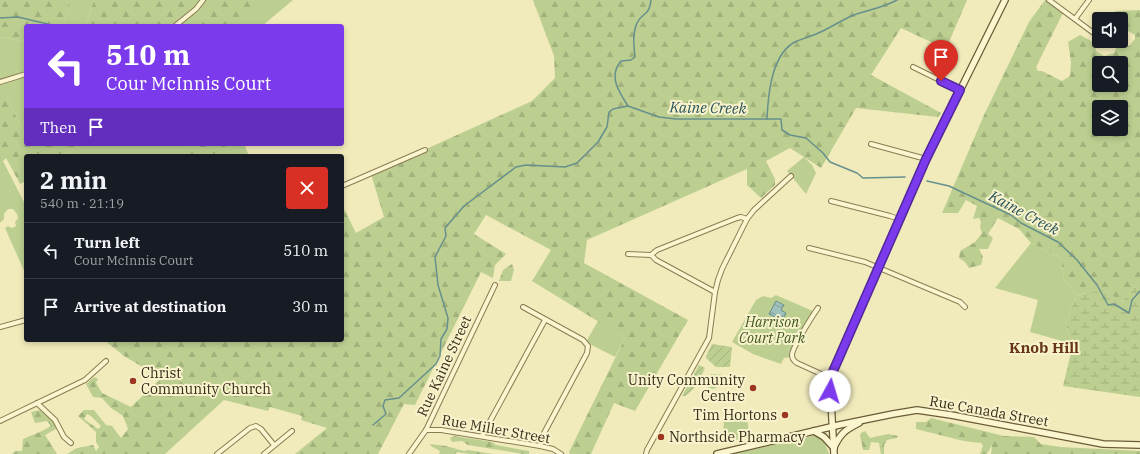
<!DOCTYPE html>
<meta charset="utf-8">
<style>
:root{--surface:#171b24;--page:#20242c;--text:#f1f3f6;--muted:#9ea1a6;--line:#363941}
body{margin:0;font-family:"IBM Plex Serif",serif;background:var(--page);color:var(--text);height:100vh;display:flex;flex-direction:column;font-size:15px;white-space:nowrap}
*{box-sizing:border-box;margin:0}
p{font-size:13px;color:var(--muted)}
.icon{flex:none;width:22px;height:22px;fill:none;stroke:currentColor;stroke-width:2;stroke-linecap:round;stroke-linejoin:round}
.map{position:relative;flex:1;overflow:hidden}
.sheet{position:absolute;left:24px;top:154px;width:320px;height:188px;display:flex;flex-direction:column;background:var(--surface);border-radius:4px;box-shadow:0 2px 6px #0003}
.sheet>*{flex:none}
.top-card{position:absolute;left:24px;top:24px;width:320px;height:122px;border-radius:4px;box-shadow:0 2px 6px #0003;background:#7c3aed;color:#fff;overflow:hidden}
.fabs{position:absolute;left:1092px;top:12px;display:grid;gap:8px}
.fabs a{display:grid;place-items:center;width:36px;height:36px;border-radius:4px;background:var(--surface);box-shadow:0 2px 6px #0003;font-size:20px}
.pin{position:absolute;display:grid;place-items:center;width:34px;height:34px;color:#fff;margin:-41px -17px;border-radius:50% 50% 50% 0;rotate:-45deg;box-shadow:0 0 4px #0007}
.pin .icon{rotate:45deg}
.me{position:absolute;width:44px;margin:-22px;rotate:6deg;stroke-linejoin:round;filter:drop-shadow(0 0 3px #0008)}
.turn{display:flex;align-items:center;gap:14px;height:84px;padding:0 16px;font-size:18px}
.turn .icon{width:52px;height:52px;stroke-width:2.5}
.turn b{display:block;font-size:28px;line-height:34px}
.then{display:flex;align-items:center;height:38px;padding:0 16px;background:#0003;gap:8px;font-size:15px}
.round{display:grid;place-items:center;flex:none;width:42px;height:42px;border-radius:4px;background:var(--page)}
.summary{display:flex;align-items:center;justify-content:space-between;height:68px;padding:0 16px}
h1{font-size:24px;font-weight:800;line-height:30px}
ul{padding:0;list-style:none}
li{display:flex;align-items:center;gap:12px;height:56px;padding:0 16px;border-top:1px solid var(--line)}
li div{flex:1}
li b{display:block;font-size:15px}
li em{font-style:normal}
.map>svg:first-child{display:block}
.green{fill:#bccf90}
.forest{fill:url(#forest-firs);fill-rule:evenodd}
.wetland{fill:url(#wetland-marsh)}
.garden{fill:url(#garden-furrows)}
.water{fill:url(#water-waves);stroke:#67908d}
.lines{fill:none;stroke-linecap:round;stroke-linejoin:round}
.stream{stroke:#67908d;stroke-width:1.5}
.street-casing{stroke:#8a7b54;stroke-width:6}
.secondary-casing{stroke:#6b5b38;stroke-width:8}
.street{stroke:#fbf6d0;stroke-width:4}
.secondary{stroke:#fbf6d0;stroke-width:5.5}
.route-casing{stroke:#51269a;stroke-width:10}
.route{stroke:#7c3aed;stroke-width:7}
.poi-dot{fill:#9d3620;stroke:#f8f3cc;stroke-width:1.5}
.labels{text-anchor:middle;stroke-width:4;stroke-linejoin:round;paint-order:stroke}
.park-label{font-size:14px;font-style:italic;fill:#3e561f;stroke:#f8f3cc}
.street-label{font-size:14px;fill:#382e1a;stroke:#f8f3cc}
.poi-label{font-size:14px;fill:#382e1a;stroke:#f8f3cc;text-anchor:start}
.water-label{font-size:15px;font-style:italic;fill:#285359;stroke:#f8f3cc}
.neighbourhood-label{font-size:15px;font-weight:bold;fill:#673617;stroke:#f8f3cc}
</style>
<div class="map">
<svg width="1140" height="454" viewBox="0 0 1140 454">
<defs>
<pattern id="forest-firs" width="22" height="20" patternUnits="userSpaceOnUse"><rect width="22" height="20" fill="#bccf90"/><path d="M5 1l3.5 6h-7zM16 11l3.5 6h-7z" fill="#a2b27c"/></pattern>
<pattern id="wetland-marsh" width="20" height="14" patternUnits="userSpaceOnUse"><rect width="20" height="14" fill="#bccf90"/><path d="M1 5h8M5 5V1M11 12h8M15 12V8" fill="none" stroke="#a2b27c"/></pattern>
<pattern id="garden-furrows" width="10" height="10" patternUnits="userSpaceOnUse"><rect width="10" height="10" fill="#bccf90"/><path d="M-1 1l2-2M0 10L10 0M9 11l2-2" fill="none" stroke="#a2b27c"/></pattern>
<pattern id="water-waves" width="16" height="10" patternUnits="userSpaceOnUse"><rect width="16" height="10" fill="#a0c2be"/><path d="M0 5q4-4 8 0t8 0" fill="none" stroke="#839e9a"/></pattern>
</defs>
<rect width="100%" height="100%" fill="#f1ebbc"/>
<g class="green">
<polygon points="71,0 94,0 86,26 63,26"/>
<polygon points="203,0 293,0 262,26 175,26"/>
<polygon points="0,37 26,42 26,137 6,95 0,95"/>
<polygon points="74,144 244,144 249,156 65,156 74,150"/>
<polygon points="804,157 812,165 816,173 806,194 787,171"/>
<polygon points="3,161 26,206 26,275 5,228 8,226 12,228 16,226 15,222 18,218 17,214 13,209 8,209 4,214 4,219 0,223 0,164"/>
<polygon points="1031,243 1061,258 1064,280 1077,296 1070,310 1066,327 1073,344 1030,332 1038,300 995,288"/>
<polygon points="776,295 815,312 794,348 792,357 784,358 781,364 753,354 732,342 756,300 763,296 771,298"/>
<polygon points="598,321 625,338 615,357 586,342"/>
<polygon points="711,374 724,375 723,386 717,387 714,389 708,388"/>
<polygon points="745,412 748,424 749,437 723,443 724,415"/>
<path d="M817,435C824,440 826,446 829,454H733Z"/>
</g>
<g class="forest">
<polygon points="0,0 71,0 63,26 26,26 26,42 0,37"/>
<polygon points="94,0 203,0 175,26 86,26"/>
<polygon points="222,0 256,0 234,26 200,26"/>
<path d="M533,0H967L946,49L901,28L871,75L941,113L938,117L856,108L821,168L790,148L766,161L775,179V185L761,198L747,185V169L587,240L584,263L688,320L635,411L614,403L591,454H570L569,452L625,338L532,281L551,250L486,215L474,234L506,254L495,265L493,278L481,272L415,405L404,404L378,454H295L327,428L301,420L302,416L270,407L268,411L224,400L165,454H67L77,448L93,445L96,451L99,447L96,442V432L78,416L84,410H94L106,425L112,426L121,438L128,429L123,416L111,408L102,398L93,397L86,384L94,377L98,379L96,383L102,393L131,407L161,378L124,356L104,340H342V205L356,233L384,217L371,174L532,101L555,78L554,56ZM87,414L91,416L101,426L98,429L84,419Z"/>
<path d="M1045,0H1049L1064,11L1036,67L1038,71H1042L1062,81L1070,76L1071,63L1068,42L1080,35L1095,43L1096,51L1104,56L1114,53L1118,44L1129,46L1135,39V35L1121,27V19H1110L1116,11L1140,10V279L1122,302L1086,293L1077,296L1064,280L1061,258L1031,243L1019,229L998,218L988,234L993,238L988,249H979L983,257L981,265L969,268L965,262L959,258L960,251L975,242L982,233L980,227L981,222L979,218L973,219L977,206L966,200L958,213H942L984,115L1029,22ZM1099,63H1121V85H1099ZM1099,107H1121V129H1099Z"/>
<polygon points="0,95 6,95 26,137 26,144 74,144 74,150 65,156 26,156 26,181 20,184 6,158 0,164"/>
<polygon points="194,144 225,144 226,151 225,156 186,156"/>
<polygon points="512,264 514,270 511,281 499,281 503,270"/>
<polygon points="40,410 55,423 56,429 45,435 57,454 12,454 15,451 22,451 23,439 42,431 51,426 47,421 35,423 31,412"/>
<polygon points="931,418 1004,436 1034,437 1041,444 1061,447 1140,451 1140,454 991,454 992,445 987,454 980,454 983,446 981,443 964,441 916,429 916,422 926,422"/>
<polygon points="865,431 870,438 888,434 898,436 897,438 887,440 884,445 884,454 881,454 879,443 871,442 869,450 863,450 860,435 861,433"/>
<polygon points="454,436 492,442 496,445 529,451 529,454 523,454 468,445 462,441 452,442 450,438"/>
<polygon points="430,444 446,446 464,451 468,450 493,454 469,454 457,452 455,454 439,454 440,451 431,446"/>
</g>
<polygon class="wetland" points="1140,279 1140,397 1063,386 1073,344 1066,327 1070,310 1077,296 1086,293 1107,291 1122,302"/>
<g class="garden">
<polygon points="712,344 732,347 730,367 716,367 706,358 706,356"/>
<path d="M699,365L705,368C700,379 695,390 685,396H682Z"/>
</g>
<polygon class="water" points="776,301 784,305 781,310 786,313 782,321 769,314"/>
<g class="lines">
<g class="stream">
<polyline points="0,18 18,17 56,26"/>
<path d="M628,106C619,92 608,76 621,61L631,60L635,57C634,46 632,34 637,23C643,11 649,17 651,0"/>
<path d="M767,119C768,96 771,57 793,43C800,39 809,37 816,34C829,29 841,20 854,15C869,10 884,7 897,0"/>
<polyline points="927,181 949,186 1011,215 1021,223 1058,242 1077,260 1097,285 1108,305 1114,304 1129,313 1132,300 1140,291"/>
<polyline points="373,425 386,414 383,406 385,400 399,398 436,364 440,356 441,339 447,329 448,318 438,285 435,257 446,236 445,228 464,206 516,167 526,165 565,167 577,163 598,142 607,127 609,112 613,109 628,106 659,117 676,119 781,119 782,130 790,135 806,138 823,153 830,162 857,173 863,178 905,177"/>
</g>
<defs>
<g id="street">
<polyline points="1049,0 1099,37"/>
<polyline points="1075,19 1089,0"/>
<polyline points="175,26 196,9 203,0"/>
<polyline points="913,67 960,90"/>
<polyline points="0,82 26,74"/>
<polyline points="871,144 926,159"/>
<polyline points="342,186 425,150"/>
<polyline points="831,201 890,216 899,219"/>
<polyline points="809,248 865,262 960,302 965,307"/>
<polyline points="628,254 651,255"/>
<polyline points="715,292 656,260 651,255 657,250 737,218 741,217 747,219"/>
<polyline points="523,307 583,340 588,346 587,353 543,435 540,446"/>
<path d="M818,308C813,315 792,348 792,355C792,359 794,361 797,363L830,378"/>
<polyline points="0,327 26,320"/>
<polyline points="37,403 55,420 64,437 71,443"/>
<polyline points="0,421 85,380 106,361"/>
<polyline points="426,430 441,430 540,446 553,449 561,454"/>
<polyline points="482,436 545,320"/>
<polyline points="217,454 250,428 256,426 261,429 274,445"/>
<polyline points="264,454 292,431"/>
<polyline points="409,454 426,430 495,285"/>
<polyline points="646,454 647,450 709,338 715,292 718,280 722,269 747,219 754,210 791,176"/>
</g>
<g id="secondary">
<polyline points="814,431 824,437 834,448"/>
<path d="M834,447C841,433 845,430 859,423"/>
<polyline points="717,454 839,425 893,414 917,410 951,415 1103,444 1140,445"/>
<polyline points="834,454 830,384 832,373 926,159 1005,0"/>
</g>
</defs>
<use href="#street" class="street-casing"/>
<use href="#secondary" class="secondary-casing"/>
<use href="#street" class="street"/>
<use href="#secondary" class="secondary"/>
</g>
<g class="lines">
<defs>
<polyline id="route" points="830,391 830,378 838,360 926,159 960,90 941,81"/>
</defs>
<use href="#route" class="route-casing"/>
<use href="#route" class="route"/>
</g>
<g class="poi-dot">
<circle cx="133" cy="381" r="4"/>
<circle cx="753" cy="388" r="4"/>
<circle cx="785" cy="415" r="4"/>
<circle cx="661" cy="437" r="4"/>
</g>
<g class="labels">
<g class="park-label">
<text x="772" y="327">Harrison<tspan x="772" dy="16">Court Park</tspan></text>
</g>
<g class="street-label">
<text transform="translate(444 366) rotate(-65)" y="5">Rue Kaine Street</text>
<text transform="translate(989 411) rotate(10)" y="5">Rue Canada Street</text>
<text transform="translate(496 429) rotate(10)" y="5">Rue Miller Street</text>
</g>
<g class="poi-label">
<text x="141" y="378">Christ<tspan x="141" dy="16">Community Church</tspan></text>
<text x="745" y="385" text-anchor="end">Unity Community<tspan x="745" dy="16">Centre</tspan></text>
<text x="777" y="420" text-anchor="end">Tim Hortons</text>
<text x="669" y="442">Northside Pharmacy</text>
</g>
<g class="water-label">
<text transform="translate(708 108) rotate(1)" y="5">Kaine Creek</text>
<text transform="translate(1024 213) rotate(28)" y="5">Kaine Creek</text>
</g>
<g class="neighbourhood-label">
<text x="1044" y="353">Knob Hill</text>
</g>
</g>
</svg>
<div class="fabs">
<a><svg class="icon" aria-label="sound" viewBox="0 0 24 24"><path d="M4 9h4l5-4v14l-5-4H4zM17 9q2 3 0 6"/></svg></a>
<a><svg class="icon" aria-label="search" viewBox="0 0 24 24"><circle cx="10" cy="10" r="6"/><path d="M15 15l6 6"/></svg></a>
<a><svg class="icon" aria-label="layers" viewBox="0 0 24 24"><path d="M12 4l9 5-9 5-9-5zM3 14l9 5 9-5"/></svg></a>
</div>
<div class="pin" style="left:941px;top:81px;background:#d93025"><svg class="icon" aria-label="arrive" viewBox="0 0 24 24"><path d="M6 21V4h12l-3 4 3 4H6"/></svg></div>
<svg class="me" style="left:830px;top:391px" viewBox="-20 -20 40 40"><circle r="19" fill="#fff"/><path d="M0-13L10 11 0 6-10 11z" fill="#7c3aed"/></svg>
<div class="top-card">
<div class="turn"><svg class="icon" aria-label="left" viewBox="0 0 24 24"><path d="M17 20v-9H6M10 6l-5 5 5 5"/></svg><div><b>510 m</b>Cour McInnis Court</div></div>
<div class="then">Then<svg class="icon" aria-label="arrive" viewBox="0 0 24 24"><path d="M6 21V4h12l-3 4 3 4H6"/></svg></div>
</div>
<section class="sheet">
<div class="summary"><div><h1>2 min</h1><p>540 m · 21:19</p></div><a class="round" style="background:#d93025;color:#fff"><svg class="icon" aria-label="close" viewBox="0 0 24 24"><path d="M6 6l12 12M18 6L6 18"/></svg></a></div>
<ul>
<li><svg class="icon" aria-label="left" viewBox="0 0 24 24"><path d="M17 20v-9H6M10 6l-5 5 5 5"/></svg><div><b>Turn left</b><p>Cour McInnis Court</p></div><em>510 m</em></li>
<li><svg class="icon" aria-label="arrive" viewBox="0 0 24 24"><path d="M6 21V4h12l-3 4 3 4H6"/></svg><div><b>Arrive at destination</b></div><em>30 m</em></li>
</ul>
</section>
</div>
